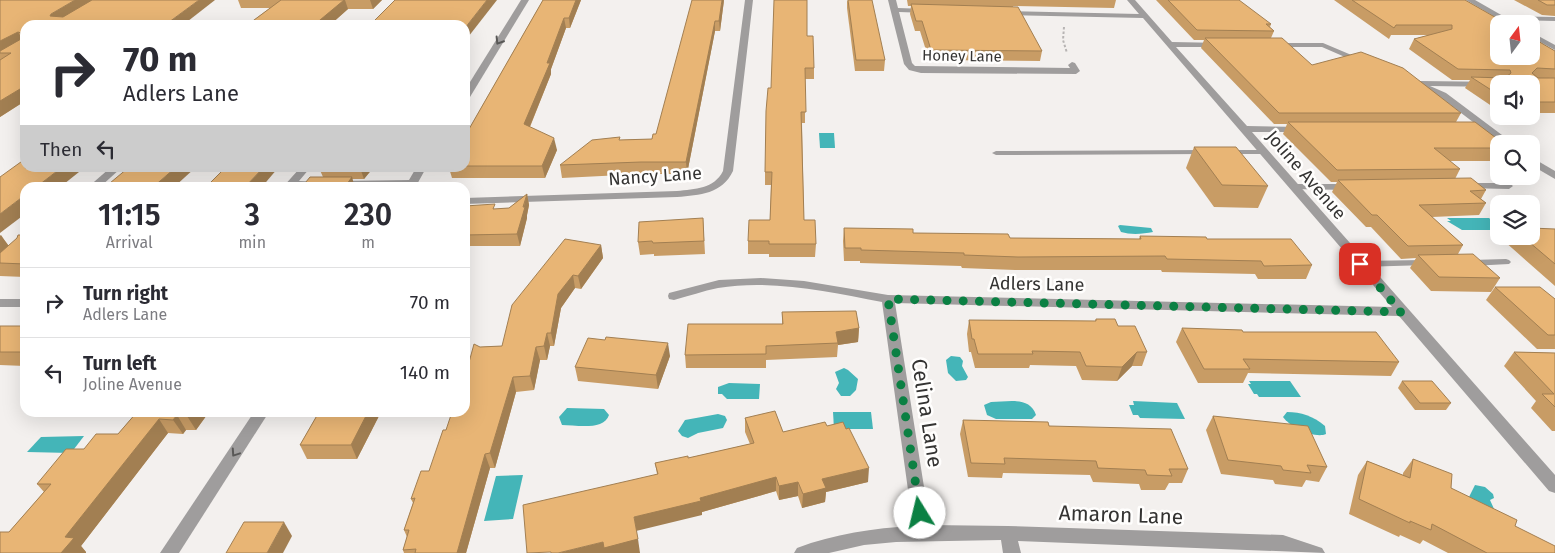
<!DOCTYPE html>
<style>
:root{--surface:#fff;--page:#f2f2f3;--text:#2b2b33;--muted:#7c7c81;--line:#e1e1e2}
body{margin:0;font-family:"Fira Sans",sans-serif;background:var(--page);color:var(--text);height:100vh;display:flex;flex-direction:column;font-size:19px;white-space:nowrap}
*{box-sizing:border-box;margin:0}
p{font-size:16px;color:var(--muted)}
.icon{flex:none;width:28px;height:28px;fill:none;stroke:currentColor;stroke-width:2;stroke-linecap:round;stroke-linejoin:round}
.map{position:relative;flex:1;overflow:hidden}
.details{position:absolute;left:20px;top:182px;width:450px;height:235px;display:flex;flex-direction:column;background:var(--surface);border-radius:15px;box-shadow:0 5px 20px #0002}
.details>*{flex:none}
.hud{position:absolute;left:20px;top:20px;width:450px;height:152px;border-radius:15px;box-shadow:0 5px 20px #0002;background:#fff;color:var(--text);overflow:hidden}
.needle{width:32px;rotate:15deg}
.fabs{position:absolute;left:1490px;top:15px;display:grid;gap:10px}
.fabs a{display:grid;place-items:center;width:50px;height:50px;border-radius:10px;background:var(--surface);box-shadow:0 5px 20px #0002;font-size:25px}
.pin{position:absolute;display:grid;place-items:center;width:42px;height:42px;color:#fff;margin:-21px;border-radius:10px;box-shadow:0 2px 8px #0006}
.me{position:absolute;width:55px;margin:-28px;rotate:351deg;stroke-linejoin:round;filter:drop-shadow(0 0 4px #0008)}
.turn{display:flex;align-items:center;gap:18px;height:105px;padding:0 20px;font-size:22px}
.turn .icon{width:65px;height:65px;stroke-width:2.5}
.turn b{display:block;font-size:35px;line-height:42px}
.then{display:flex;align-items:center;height:48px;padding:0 20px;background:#0003;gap:10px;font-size:19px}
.eta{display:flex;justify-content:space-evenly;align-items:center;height:85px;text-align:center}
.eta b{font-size:30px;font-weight:600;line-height:35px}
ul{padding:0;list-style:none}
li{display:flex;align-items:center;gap:15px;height:70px;padding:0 20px;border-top:1px solid var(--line)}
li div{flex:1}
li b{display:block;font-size:19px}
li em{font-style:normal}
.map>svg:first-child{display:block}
.water{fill:#44b5b8}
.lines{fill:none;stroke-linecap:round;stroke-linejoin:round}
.path{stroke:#b7b4b3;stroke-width:2;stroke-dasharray:2.5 2;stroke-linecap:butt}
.lane{fill:#9f9d9d;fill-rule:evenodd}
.street{fill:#9f9d9d;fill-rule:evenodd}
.wall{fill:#c89c65}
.shaded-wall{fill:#a27f52}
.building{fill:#e8b575;stroke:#a27f52}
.oneway{stroke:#595857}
.route{stroke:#0b8043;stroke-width:9;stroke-dasharray:0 16.2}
.labels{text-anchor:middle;stroke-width:5;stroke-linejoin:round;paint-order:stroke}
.far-street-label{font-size:15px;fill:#343332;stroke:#fffefd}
.street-label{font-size:18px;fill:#343332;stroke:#fffefd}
.near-street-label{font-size:21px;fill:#343332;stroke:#fffefd}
</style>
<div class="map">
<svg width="1555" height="553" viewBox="0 0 1555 553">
<rect width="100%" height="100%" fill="#f3f0ee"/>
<g class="water">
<polygon points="819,133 834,133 835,148 820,148"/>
<polygon points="1447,218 1489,218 1499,226 1499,230 1462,230 1447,221 1451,221"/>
<path d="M1120,225L1151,228L1153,232C1143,234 1131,235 1121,232L1118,226Z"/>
<polygon points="951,356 960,357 963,361 962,366 968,377 966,380 956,381 948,373 946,360"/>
<polygon points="844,368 848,370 858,379 856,390 850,396 841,396 836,389 839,383 835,372"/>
<polygon points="1249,381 1290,381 1301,397 1259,397 1257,394 1254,394 1248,384 1251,384"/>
<polygon points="729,383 760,384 759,399 727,399 722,394 718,394 718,387"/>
<polygon points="1133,401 1177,403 1185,419 1140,418 1138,415 1133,415 1129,405 1134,405"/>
<path d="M991,402C1008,402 1030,396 1036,415L1032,419H996L987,415L984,405Z"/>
<path d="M567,408L604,409L609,415C604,431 576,425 562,425L559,417Z"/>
<polygon points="833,412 871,412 873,429 834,429"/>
<path d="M1287,412C1301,412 1313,416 1325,426L1326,434C1315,439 1290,427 1283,417Z"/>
<polygon points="718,414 725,416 727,420 723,428 698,433 688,438 682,436 678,431 685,420"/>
<polygon points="84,436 71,453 27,452 41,437"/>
<polygon points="523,475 513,519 484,521 496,476"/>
<polygon points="1475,485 1485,487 1493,494 1494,498 1490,500 1495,511 1467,501"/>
</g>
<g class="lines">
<polyline class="path" points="1064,27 1063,40 1067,53"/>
<g class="lane">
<polygon points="1205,150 1209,152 1208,154 996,155 992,153 996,151"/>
<polygon points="1224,150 1263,150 1267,152 1263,154 1227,154 1223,152"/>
<polygon points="1467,183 1509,183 1513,186 1509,189 1464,188 1463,186"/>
<polygon points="1294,184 1348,184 1352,187 1348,190 1291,189 1290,187 1291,185"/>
<polygon points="1506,259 1509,260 1511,262 1509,264 1471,266 1466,263 1471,260"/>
<polygon points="1424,260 1427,261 1429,263 1427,265 1360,267 1355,264 1360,261"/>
</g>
<g class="street">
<polygon points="521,0 529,0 470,97 465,100 465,90"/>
<path d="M745,0H753L733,171C722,194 700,195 677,197L465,204V198L677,191C695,189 714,189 723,171Z"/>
<polygon points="888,0 896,0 898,8 927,9 931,11 927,13 899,12 912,63 915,66 1070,68 1068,65 1072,62 1075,63 1080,71 1076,74 921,73 909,70 904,64"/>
<path d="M1127,0H1135L1172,42L1223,43L1224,45L1220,47H1176L1247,126L1303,127V131L1300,132H1252L1555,475V493L1549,491L1399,316L895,303L930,525L1008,526L1283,535L1322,548L1325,553L1018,541L1021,553H1003L1001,540L896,542L864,545L829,553H794L797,548C834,534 874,528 913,526L882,302C829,292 772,279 718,288C703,291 689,296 674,300L669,299L668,296L669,293L719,280L761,278L804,281L888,295L1392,307L1143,18L1005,15L1001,13L1005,11L1139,14Z"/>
<polygon points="1466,0 1475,0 1503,16 1555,17 1555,21 1512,20 1512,24 1507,24"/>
<polygon points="1531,32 1555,45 1555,50 1531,37"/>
<polygon points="1272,43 1323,43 1368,62 1361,64 1322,47 1275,47 1271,45"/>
<polygon points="1413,78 1420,81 1502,82 1503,84 1499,84 1499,87 1430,86 1446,93 1514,144 1502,144 1440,97 1410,83 1409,81"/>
<polygon points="1531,157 1555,171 1555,179 1531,165"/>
<polygon points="110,168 121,168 99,188 87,188"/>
<polygon points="300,168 310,168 299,181 323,182 324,184 323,186 282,188"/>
<polygon points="416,168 426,168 415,188 339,187 334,184 339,181 409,180"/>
<rect x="0" y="299" width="25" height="8"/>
<polygon points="254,412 269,412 179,553 160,553"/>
</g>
</g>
<g class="wall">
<polygon points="0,0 25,25 25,101 0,117"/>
<polygon points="238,0 382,0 373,9 348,9 330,25 251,25 250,23 270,8 241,8"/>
<polygon points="543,0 581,0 570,28 566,28 551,69 551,74 530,127 557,150 545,178 452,178 449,168 465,168 465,136"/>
<polygon points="724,0 720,31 715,31 687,174 642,174 562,178 560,165 620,140 652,139 656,134"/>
<polygon points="847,0 885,60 884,71 855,71 847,8"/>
<polygon points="907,0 1116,0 1114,8 1013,6 1013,7 1042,51 1040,61 929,60 920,31 915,31 910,14 911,6 908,6"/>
<polygon points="1156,0 1210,0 1271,24 1270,27 1274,31 1271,38 1312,65 1461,113 1456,122 1499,144 1499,161 1449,161 1460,169 1455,179 1486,190 1481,199 1486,203 1479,215 1432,217 1463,245 1458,254 1500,278 1491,292 1431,291 1410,268 1416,258 1401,259 1371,227 1366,227 1332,192 1337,182 1331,182 1283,134 1287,124 1274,124 1201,48 1204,40 1194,40"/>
<polygon points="1334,0 1465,0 1555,51 1555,113 1531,113 1531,84 1499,84 1499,111 1465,88 1470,80 1452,80 1409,49 1414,39 1429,35 1391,35 1389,39"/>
<polygon points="1514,0 1555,0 1555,16 1542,15"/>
<polygon points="807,36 814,68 814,79 805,79 805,123 802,123 804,220 816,244 815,257 769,257 769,254 748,254 748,241 770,220 771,185 765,185 765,172 771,88"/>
<polygon points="1194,147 1268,186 1258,208 1214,207 1186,168"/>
<polygon points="319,168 373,168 364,179 352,179 355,188 301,188 323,177"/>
<polygon points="527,194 529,205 527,215 527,218 520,246 465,246 465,207 496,209 509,208"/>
<polygon points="703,218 705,254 654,256 654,254 640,255 638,242"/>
<polygon points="844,228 913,233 1010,238 1139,239 1140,236 1207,239 1312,265 1306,279 1258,279 1255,274 1162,272 1161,270 1015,270 962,268 961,266 860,263 860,261 844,261 843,241"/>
<polygon points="1555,229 1555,286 1504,241 1508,236 1531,236"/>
<polygon points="0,235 9,246 25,235 25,277 0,276"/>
<polygon points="601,245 603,258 581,289 575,288 561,308 554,346 550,346 547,360 540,360 534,390 516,392 495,468 490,468 466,553 404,553 403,550 407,537 404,530 413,503 411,499 429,471 446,430 465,412 480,347 502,346"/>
<polygon points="1495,287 1555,299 1555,349 1537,349 1486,300"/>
<polygon points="782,312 859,328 858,342 838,345 837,357 766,360 766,368 686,368 685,355 782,324"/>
<polygon points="1096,319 1118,326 1147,352 1142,366 1132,366 1117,381 1082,380 1076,366 1030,365 1029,368 975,368 971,352 969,352 967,334 969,320 1095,321"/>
<polygon points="0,326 25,326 25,366 0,365"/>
<polygon points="1182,328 1243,332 1399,362 1391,376 1248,373 1243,383 1198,383 1176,342"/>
<polygon points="1514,352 1555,353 1555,431 1552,431 1531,408 1536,401 1504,366"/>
<polygon points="670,356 658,389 578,381 575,367"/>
<polygon points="1402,381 1451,403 1446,410 1415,410 1398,388"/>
<polygon points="137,412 209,412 196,430 186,430 183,434 168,433 81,546 86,552 9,532 44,492 37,484 84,449 118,434"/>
<polygon points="319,412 381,412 357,459 307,459 300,445"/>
<polygon points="1213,416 1327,467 1319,482 1306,480 1302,487 1275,484 1273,480 1221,474 1206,430"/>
<polygon points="745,418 783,432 827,426 868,482 826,492 825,502 802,508 798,496 779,500 776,491 702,512 702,515 657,474 655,463 688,458 750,444 745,432"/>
<polygon points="963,420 1049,426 1188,469 1182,483 1169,483 1165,490 1141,490 1139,484 1093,482 1090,475 1003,473 1002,478 968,477 960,434"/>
<polygon points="1413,459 1451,488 1515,526 1555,553 1448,553 1423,540 1420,544 1400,535 1399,537 1349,514 1358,475 1367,461 1403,475 1403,473"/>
</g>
<g class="shaded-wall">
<polygon points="75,0 96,0 56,23 50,16 51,14"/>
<polygon points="199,0 215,0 183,25 165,25"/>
<polygon points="344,0 345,0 348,9 330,25 314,25"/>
<polygon points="370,0 382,0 373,9"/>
<polygon points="487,0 497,0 465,41 465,28"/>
<polygon points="576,0 581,0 570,28 569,18"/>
<polygon points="722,0 724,0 720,31 719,21"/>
<polygon points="564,18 566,28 551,69 551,74 526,136 524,124"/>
<polygon points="715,21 715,31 687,174 686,162"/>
<polygon points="18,32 24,42 0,53 0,41"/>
<polygon points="25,86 25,101 0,117 0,101"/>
<polygon points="554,138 557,150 545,178 542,166"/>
<polygon points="61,168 84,168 59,188 35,188"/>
<polygon points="175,168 195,168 173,188 152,188"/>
<polygon points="263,168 278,168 261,188 244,188"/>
<polygon points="360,168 373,168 364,179"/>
<polygon points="352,177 355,188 344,188"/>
<polygon points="527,194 529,205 527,215 527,218 520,246 517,234"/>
<polygon points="25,195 25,214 0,233 0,214"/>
<polygon points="1,235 10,248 0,257 0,236"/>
<polygon points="601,245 603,258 581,289 578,276"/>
<polygon points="573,275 575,288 561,308 554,346 551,333 558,294"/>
<polygon points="859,328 858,342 838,345 836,332"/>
<polygon points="547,333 550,346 547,360 544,346"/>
<polygon points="668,343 670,356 658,389 656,375"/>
<polygon points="536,347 540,360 534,390 530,376"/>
<polygon points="25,349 25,356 22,352"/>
<polygon points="1137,352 1132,366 1117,381 1122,367"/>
<polygon points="513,377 516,392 495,468 490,453"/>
<polygon points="190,412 209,412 196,430 187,416"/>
<polygon points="368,412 381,412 357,459 351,445"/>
<polygon points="177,415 186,430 183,434 173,420"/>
<polygon points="159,419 168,433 81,546 86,552 86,553 61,553 65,537"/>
<polygon points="485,454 490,468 466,553 457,553"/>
<polygon points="869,468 868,482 826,492 825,502 802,508 803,494 822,479"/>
<polygon points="776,477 776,491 702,512 702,515 636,531 634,517 700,498"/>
<polygon points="798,482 798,496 779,500 779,486"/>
<polygon points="284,522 292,536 283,553 267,553"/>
<polygon points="638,539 640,553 558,553 603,542"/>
</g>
<g class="building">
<polygon points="0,0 75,0 51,14 50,16 63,17 92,0 199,0 165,25 25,25 25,86 0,101 0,60 11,53 0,53 0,51 21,39 21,33 18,32 0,41"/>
<polygon points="281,0 344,0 314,25 273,25 272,23 250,23"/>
<polygon points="395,0 487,0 465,28 465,25 370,25"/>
<polygon points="543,0 576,0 569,18 564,18 547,63 550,63 524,124 554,138 542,166 465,166 465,136"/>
<polygon points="692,0 722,0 719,21 715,21 686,162 641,162 560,165 592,140 620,137 619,140 652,139 653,134 656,134"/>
<polygon points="774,0 807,0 807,36 813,36 814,68 805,68 806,112 801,112 804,220 815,220 816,244 769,244 769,241 748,241 749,220 770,220 772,172 765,172 766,111 768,88 771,88"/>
<polygon points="848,0 872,0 885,60 856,60"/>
<polygon points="1168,0 1239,0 1271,24 1266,24 1274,31 1197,30"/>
<polygon points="1352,0 1465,0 1507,24 1499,24 1499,56 1531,56 1531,37 1555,51 1555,69 1537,68 1532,73 1538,78 1555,78 1555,102 1531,102 1531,84 1499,84 1499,95 1471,77 1505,78 1511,73 1510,70 1458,69 1414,39 1452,29 1452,25 1396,25 1394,28"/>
<polygon points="1538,0 1555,0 1555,5 1547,5"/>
<polygon points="911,4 1018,7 1042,51 931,50 922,21 916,21"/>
<polygon points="1205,38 1282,38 1312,65 1361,52 1403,68 1461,113 1279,113"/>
<polygon points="1288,122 1475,122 1504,144 1499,144 1499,148 1434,148 1460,169 1337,170"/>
<polygon points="1194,147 1236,147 1268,186 1222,185"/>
<polygon points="25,159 25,168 61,168 35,188 25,188 25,195 0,214 0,177"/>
<polygon points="128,168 175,168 152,188 104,188"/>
<polygon points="225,168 263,168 244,188 205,188"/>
<polygon points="310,177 352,177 344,188 301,188"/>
<polygon points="1471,178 1486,190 1470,191 1486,203 1419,205 1463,245 1408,246 1377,215 1372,215 1338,180"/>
<polygon points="527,194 523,207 525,207 517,234 465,235 465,206 495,204 493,209 509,208"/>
<polygon points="703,218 704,241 653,243 652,241 638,242 639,222"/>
<polygon points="844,228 913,229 913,233 1008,234 1010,238 1141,239 1140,236 1206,237 1207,239 1291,239 1312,265 1264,266 1261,261 1167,259 1165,256 1018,257 964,255 964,253 861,250 861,248 845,248"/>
<polygon points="1531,228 1555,229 1555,264 1522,236 1531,236"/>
<polygon points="18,235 25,235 25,264 0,263 0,253 17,238"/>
<polygon points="565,239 601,245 578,276 573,275 558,294 551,333 547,333 544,346 536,347 530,376 513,377 490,453 485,454 457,553 415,553 416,549 403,550 409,530 404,530 415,498 411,499 421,471 429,471 443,430 446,430 452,412 465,412 465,377 474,344 480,347 502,346 512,305"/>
<polygon points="1473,254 1500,278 1439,277 1418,255"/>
<polygon points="1495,287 1540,287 1555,299 1555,335 1548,335"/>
<polygon points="856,311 859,328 836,332 838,343 766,346 766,354 685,355 688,324 783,324 782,312"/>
<polygon points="1096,319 1115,319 1118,326 1135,326 1147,352 1137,352 1122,367 1086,366 1080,352 1032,351 1033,354 978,354 974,339 972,339 969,320 1096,321"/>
<polygon points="0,326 25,326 25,349 22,352 0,352"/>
<polygon points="1182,328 1242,330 1243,332 1376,332 1399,362 1243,359 1250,369 1204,369"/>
<polygon points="606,337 668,343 656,375 575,367 588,338 605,340"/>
<polygon points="1514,352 1555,353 1555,407 1542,394 1554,394"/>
<polygon points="1402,381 1432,381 1451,403 1420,403"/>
<polygon points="775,411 783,432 825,422 827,426 843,422 846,429 849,428 869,468 822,479 826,488 803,494 798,482 779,486 776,477 700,498 701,501 634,517 638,539 604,548 603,542 558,553 551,553 551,552 527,553 523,505 658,474 655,463 688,456 688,458 754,443 745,418"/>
<polygon points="137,412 190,412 187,416 177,415 173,420 159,419 65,537 74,538 61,553 0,553 0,532 9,532 51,484 37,484 66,449 84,449 96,434 118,434"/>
<polygon points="319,412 368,412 351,445 300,445"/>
<polygon points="1213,416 1308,426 1327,467 1307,465 1311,473 1283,470 1281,466 1228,460"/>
<polygon points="963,420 1048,422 1049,426 1171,429 1188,469 1169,469 1172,476 1147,475 1145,470 1098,468 1096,461 1004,458 1005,464 971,463"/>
<polygon points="1413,459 1452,474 1451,488 1517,520 1515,526 1555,546 1555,553 1487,553 1432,524 1431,530 1410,521 1410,523 1359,499 1367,461 1410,478"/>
<polygon points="244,522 284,522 267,553 226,553"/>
</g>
<defs><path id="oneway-chevron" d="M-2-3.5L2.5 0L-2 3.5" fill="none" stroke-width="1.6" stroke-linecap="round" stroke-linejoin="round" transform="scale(1.25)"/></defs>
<g class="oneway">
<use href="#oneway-chevron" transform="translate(499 41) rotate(122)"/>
<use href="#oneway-chevron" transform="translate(235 453) rotate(124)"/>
</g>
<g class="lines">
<polyline class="route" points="920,513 888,299 1401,312 1360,264"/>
</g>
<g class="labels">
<g class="far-street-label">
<text transform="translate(962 56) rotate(1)" y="5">Honey Lane</text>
</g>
<g class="street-label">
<text transform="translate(1306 175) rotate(49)" y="6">Joline Avenue</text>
<text transform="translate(655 176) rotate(-4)" y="6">Nancy Lane</text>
<text transform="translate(1037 284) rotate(1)" y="6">Adlers Lane</text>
</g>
<g class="near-street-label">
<text transform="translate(927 413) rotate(81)" y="7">Celina Lane</text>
<text transform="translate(1121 515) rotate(2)" y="7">Amaron Lane</text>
</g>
</g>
</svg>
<div class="fabs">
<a><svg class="needle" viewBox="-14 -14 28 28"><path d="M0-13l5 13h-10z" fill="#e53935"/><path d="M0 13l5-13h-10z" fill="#7c7c81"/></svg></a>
<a><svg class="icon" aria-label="sound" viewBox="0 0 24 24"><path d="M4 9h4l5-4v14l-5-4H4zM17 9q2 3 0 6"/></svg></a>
<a><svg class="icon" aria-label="search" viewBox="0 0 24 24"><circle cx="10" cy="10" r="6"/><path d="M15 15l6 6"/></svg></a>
<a><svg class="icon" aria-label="layers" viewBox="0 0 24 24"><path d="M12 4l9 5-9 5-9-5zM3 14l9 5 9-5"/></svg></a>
</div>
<div class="pin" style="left:1360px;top:264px;background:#d93025"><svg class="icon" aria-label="arrive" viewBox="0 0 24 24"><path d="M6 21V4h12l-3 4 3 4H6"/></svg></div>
<svg class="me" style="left:920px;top:513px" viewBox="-20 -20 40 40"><circle r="19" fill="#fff"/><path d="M0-13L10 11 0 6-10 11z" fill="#0b8043"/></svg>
<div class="hud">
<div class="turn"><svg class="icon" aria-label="right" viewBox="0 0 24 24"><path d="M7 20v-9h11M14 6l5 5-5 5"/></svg><div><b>70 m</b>Adlers Lane</div></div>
<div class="then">Then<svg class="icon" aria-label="left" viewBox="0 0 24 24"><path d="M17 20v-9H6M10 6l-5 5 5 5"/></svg></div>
</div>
<section class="details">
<div class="eta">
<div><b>11:15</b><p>Arrival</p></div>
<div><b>3</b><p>min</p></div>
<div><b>230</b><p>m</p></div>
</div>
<ul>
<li><svg class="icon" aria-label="right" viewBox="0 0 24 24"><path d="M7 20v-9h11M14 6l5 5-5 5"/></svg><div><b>Turn right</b><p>Adlers Lane</p></div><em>70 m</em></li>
<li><svg class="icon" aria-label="left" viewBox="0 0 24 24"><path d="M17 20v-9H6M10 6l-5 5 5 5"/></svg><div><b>Turn left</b><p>Joline Avenue</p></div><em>140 m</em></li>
</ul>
</section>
</div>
